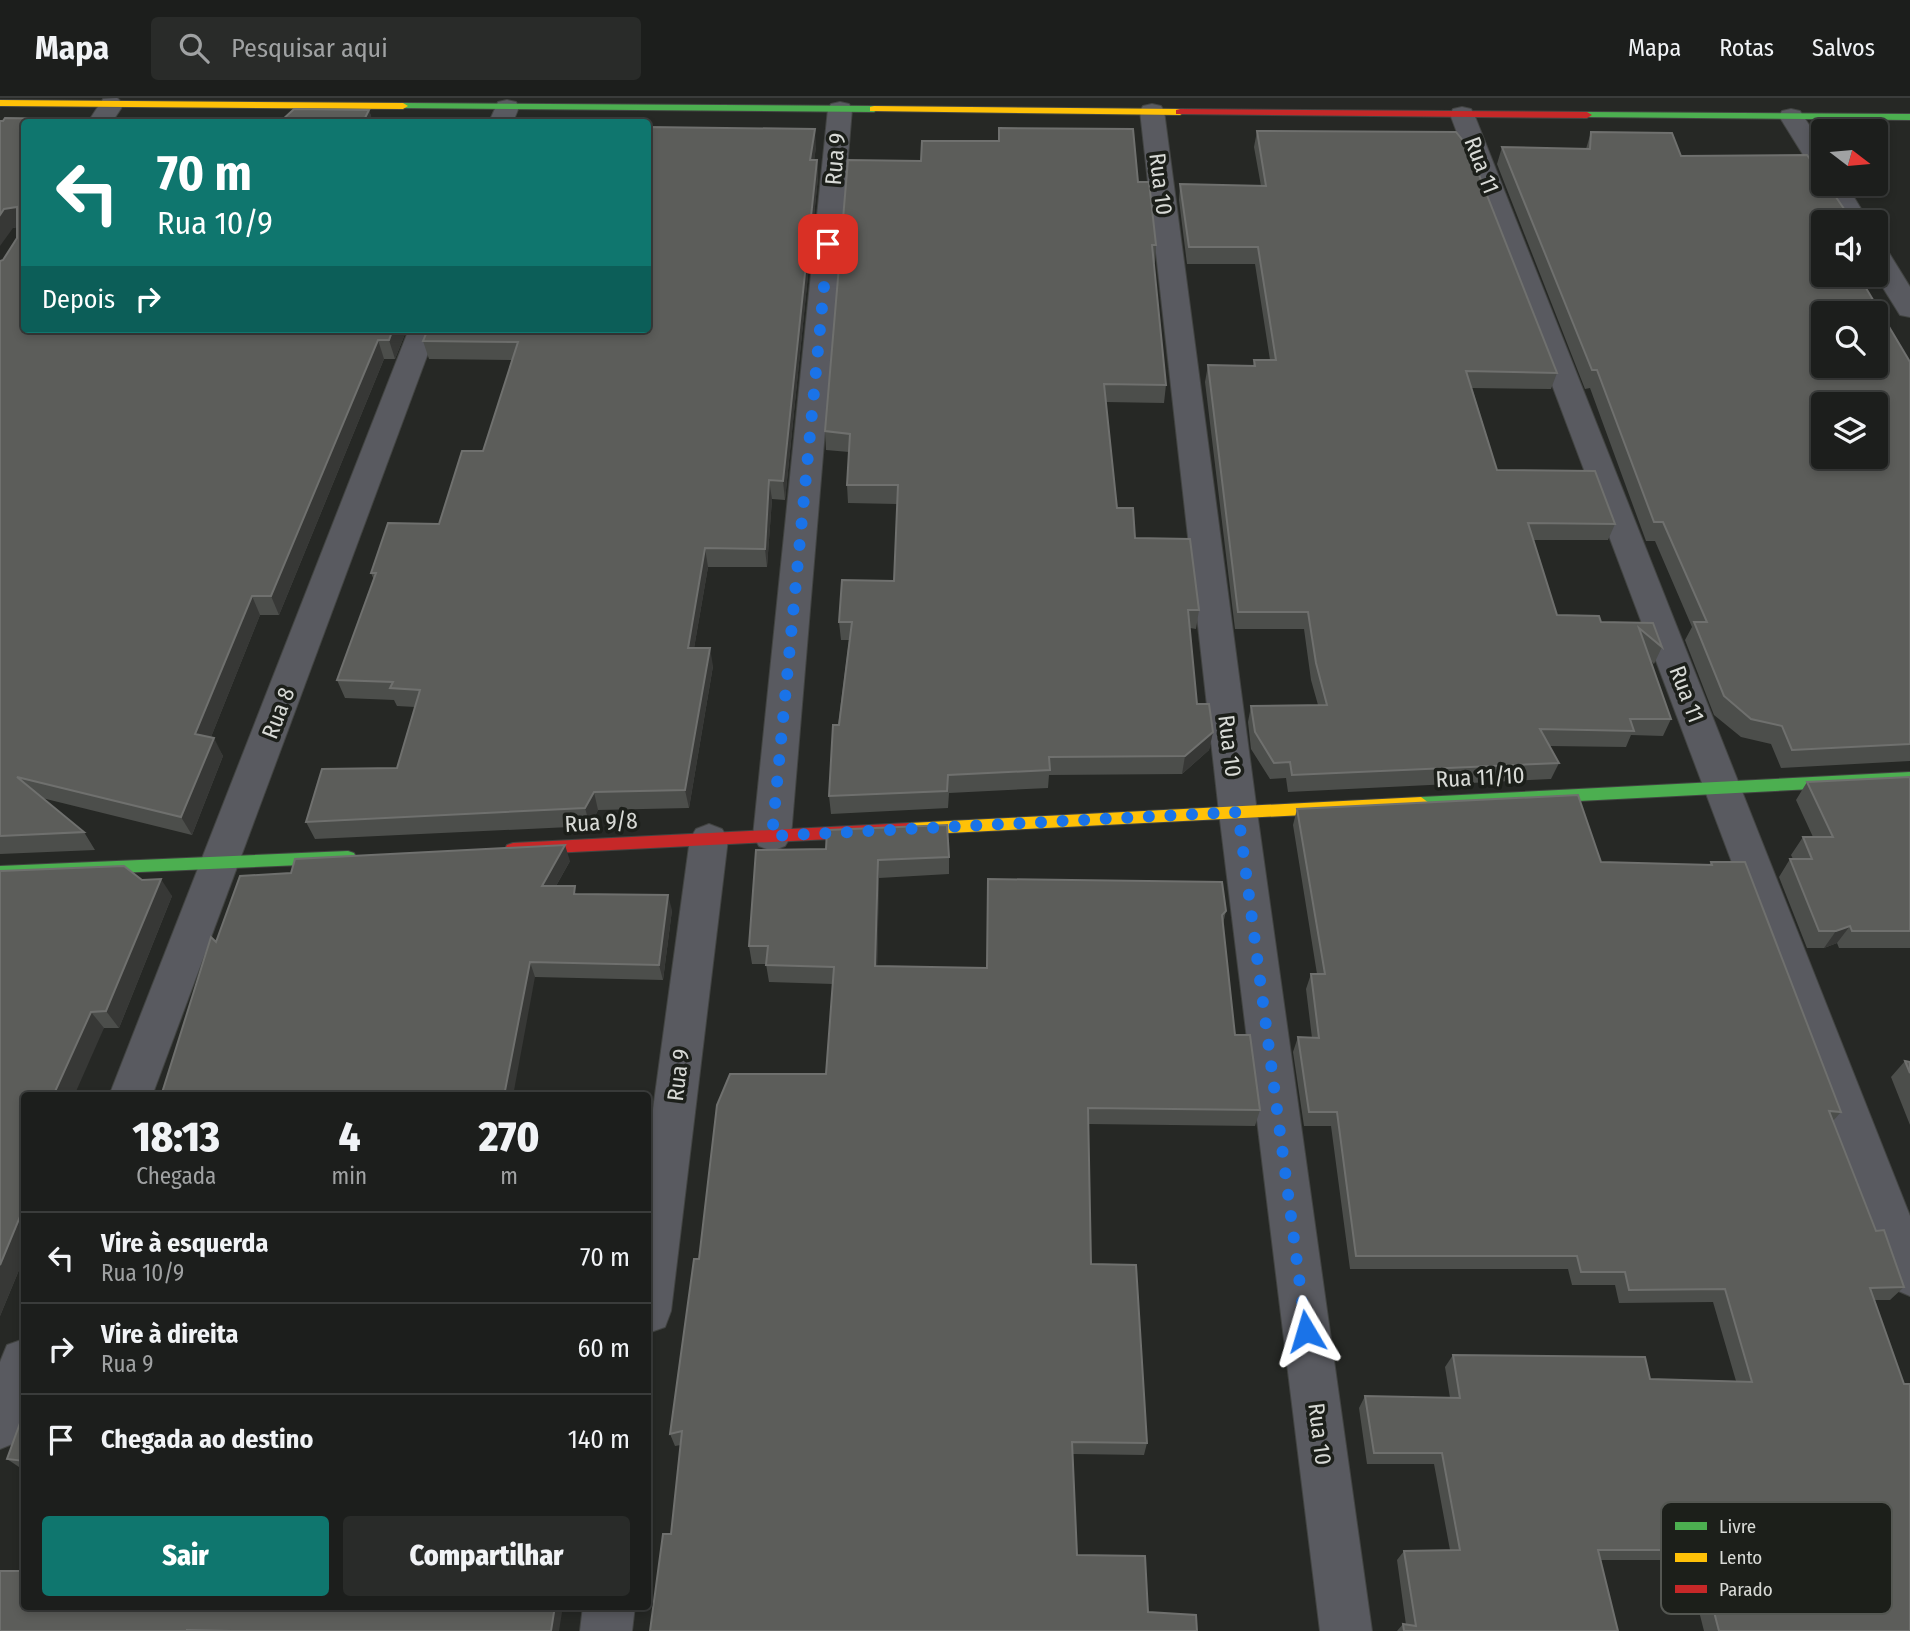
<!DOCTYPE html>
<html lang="pt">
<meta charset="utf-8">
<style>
:root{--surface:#1c1e1c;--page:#292b29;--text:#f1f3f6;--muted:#a0a2a3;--line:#3a3c3b;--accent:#0f766e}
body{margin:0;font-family:"Fira Sans Condensed",sans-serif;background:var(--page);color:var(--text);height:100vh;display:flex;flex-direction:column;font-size:26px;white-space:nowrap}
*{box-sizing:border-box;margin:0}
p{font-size:23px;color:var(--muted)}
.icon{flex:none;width:38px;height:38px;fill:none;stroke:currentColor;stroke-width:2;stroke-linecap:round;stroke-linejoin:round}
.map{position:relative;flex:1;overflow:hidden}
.sheet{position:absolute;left:21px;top:994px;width:630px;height:518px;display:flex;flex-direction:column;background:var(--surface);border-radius:7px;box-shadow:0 4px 10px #0003,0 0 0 2px var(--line)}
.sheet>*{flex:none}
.top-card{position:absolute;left:21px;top:21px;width:630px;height:214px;border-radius:7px;box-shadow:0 4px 10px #0003,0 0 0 2px var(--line);background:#0f766e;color:#fff;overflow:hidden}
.needle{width:46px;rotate:106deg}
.controls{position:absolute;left:1811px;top:21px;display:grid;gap:14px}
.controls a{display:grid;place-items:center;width:77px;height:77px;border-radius:7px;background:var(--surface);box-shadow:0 4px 10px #0003,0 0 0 2px var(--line);font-size:35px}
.pin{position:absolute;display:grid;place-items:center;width:60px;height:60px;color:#fff;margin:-30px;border-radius:14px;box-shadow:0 4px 10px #0006}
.me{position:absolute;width:77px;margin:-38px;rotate:353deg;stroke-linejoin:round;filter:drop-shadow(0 0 5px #0008)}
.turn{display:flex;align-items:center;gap:24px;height:147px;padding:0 21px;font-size:32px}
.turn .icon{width:91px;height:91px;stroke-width:2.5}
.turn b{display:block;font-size:49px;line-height:60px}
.then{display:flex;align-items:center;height:66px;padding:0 21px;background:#0003;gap:14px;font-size:26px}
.eta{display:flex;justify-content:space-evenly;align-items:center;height:119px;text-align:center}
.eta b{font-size:42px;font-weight:800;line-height:49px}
.primary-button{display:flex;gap:14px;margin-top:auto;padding:14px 21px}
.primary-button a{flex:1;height:80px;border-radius:7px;background:var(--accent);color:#fff;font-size:28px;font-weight:800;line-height:80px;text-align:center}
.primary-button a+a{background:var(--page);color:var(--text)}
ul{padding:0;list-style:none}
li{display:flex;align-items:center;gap:21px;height:91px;padding:0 21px;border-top:2px solid var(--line)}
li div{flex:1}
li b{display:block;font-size:26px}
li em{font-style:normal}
header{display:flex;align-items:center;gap:42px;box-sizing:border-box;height:98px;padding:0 35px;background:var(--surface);border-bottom:2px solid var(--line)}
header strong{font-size:33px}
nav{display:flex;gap:38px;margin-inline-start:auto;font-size:24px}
.search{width:490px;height:63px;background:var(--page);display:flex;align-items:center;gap:18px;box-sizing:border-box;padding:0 24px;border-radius:7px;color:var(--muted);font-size:26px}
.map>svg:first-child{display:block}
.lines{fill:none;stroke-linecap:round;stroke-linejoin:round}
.street-casing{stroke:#424442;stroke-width:2}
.fast-casing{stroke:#424442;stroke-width:2}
.slow-casing{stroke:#424442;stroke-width:2}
.jam-casing{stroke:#424442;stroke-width:2}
.street{fill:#595a60;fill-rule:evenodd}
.fast{fill:#4caf50;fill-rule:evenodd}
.slow{fill:#ffc107;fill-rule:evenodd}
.jam{fill:#c62828;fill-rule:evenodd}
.wall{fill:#4c4e4b}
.shaded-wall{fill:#373836}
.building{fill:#5c5d5a;stroke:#6f706e;stroke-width:2;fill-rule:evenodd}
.route{stroke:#1a73e8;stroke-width:12;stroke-dasharray:0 21.6}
.labels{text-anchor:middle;stroke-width:7;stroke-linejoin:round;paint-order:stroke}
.street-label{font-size:23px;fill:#d8dad6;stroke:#1c1f1a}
.key{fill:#1c1f1a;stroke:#545752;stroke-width:2}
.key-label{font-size:19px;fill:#d8dad6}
</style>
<header>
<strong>Mapa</strong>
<div class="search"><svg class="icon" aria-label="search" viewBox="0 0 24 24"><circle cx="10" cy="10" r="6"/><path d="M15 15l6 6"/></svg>Pesquisar aqui</div>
<nav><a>Mapa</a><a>Rotas</a><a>Salvos</a></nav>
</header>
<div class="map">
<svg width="1910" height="1533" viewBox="0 0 1910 1533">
<rect width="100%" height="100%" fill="#262825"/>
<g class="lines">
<defs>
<g id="street">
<polygon points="117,0 124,6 112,24 88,24 103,1"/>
<polygon points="507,2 516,4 519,9 513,24 489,24 498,4"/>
<polygon points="840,4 849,6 852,11 791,738 785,748 772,753 759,748 753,738 828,11 831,6"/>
<polygon points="1152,6 1161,8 1164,13 1257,714 1372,1533 1320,1533 1219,714 1140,13 1143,8"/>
<polygon points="1462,9 1471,11 1474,16 1910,1118 1910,1198 1894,1191 1887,1176 1450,16 1453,11"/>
<polygon points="1791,11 1800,13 1824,50 1824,79 1815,76 1779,18 1782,13"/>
<polygon points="1824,81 1824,86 1846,86 1869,124 1843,124 1820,86"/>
<polygon points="1876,148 1886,150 1910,189 1910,219 1900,217 1875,177"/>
<polygon points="409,231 437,231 152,998 109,998"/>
<polygon points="709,726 722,731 728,741 671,1213 665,1229 648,1235 648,1048 690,741 696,731"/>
<polygon points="24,1241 24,1327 17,1344 0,1351 0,1264 7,1247"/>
<polygon points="583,1508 635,1508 632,1533 580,1533"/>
</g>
<g id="fast">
<polygon points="403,5 874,8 879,11 874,14 399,10 398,8"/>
<polygon points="1587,14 1910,16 1910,22 1583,19 1582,17"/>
<polygon points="1910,674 1910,686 1421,711 1413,705 1421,699"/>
<polygon points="348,753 354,755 356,759 354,763 348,765 0,780 0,768"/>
</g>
<g id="slow">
<polygon points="0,2 403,5 408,8 403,11 0,8"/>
<polygon points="874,8 1180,11 1185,14 1180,17 870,13 870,9"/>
<polygon points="1421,699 1429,705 1421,711 909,737 901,731 909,725"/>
</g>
<g id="jam">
<polygon points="1180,11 1587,14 1592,17 1587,20 1176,16 1176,12"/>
<polygon points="909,725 917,731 909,737 513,757 507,755 505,751 507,747 513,745"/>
</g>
</defs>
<use href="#street" class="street-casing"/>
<use href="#fast" class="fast-casing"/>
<use href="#slow" class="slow-casing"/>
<use href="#jam" class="jam-casing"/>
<use href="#street" class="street"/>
<use href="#fast" class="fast"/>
<use href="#slow" class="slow"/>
<use href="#jam" class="jam"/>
</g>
<g class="wall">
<polygon points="369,12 372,22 24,231 407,231 395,261 384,261 279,517 260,517 211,639 223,658 192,737 42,700 84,734 95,752 0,756 0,163 3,162 17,140 17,129 13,130 0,23 280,24"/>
<polygon points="1257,33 1557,275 1551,291 1472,290 1497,372 1615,426 1608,442 1533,442 1557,517 1601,524 1653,525 1662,549 1654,566 1651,563 1671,621 1663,638 1631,637 1626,649 1549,648 1559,665 1551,681 1288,694 1286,680 1270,681 1251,651 1248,624 1251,608 1318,607 1311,582 1304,531 1235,531 1205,284 1208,267 1253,268 1254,262 1270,262 1255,166 1187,166 1179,102 1180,86 1261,88 1254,49"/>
<polygon points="1591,34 1681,58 1882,167 1873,186 1866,190 1910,264 1910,663 1781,670 1771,646 1741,639 1714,617 1685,542 1692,529 1655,443 1646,443 1590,290 1585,291 1497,66 1502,49 1586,51"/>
<polygon points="816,49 814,62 817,62 818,79 785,402 772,401 767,469 708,469 694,550 713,568 689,710 598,712 590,728 315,741 306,724 397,670 415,609 397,608 394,602 345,600 337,582 374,482 371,475 439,426 483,353 512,262 429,261 423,243"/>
<polygon points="1138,84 1156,147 1155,165 1154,165 1166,287 1164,305 1106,304 1117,410 1135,440 1199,512 1196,531 1190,530 1197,606 1213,634 1209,652 1182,676 1049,677 1048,690 949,695 948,710 831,716 829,698 849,542 841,542 839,524 894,483 897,406 848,405 847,387 849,354 826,352 825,333"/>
<polygon points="1910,679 1910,850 1839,850 1837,845 1824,850 1807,850 1779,779 1790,761 1793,761 1791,757 1803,739 1813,739 1796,702 1807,684"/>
<polygon points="1297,711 1601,764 1709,767 1711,764 1841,1014 1833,1023 1876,1133 1904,1189 1890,1202 1874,1202 1910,1533 1704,1533 1686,1462 1600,1462 1618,1533 1397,1533 1403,1526 1406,1527 1397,1462 1404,1453 1450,1452 1434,1366 1367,1366 1359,1310 1365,1298 1450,1300 1445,1269 1453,1257 1650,1281 1736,1283 1713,1204 1619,1205 1615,1187 1572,1187 1568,1171 1350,1171 1331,1028 1304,1028 1293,954 1298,939 1312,940 1306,891 1311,876 1317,876 1293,727"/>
<polygon points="756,752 949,759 949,776 879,780 877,868 986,870 1226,813 1223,826 1235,937 1260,1012 1255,1028 1088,1026 1091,1166 1147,1345 1144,1357 1073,1356 1077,1457 1148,1514 1197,1533 671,1436 681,1347 675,1348 670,1336 699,1161 826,976 833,886 769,884 766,866 752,866 749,848"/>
<polygon points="570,763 556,788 577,796 672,812 663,882 535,879 216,844"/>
<polygon points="0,773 142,782 172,798 119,930 104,930 24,998 24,1160 0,1218"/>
<polygon points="1905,963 1910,964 1910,1027 1891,979"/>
<polygon points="24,1314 24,1372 22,1371 7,1361"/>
</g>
<g class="shaded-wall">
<polygon points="369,12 373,24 364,22"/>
<polygon points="815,31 816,49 812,79 810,62"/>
<polygon points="817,62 818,79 785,402 783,383"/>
<polygon points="17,109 24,127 13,130 0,148 0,117 4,111"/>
<polygon points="1882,167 1873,186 1851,199 1860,180 1866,177 1876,177 1876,171"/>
<polygon points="393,231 407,231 395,261 389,242"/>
<polygon points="378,242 384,261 279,517 271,498"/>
<polygon points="769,382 772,401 767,469 765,451"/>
<polygon points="705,450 708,469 691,568 688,550"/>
<polygon points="252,498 260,517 205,654 195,636"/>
<polygon points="710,550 713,568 689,710 685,692"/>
<polygon points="1213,634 1209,652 1182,676 1185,658"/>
<polygon points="214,640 223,658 192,737 181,719"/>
<polygon points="594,694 598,712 590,728 585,710"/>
<polygon points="565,747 570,763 547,804 542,788"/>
<polygon points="878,762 879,780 877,885 875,868"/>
<polygon points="161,781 172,798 119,930 106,913"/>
<polygon points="668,797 672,812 663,882 659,867"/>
<polygon points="1850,828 1837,845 1824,850 1836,833"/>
<polygon points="530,864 535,879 513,998 504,998"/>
<polygon points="91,914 104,930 74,998 53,998"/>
<polygon points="24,1109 24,1160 0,1218 0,1167"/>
<polygon points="555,1508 563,1508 559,1533 551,1533"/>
</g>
<g class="building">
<polygon points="294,11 369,12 364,22 410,23 409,24 24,24 24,231 393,231 389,242 378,242 271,498 252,498 195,636 214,640 181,719 17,679 84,734 0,738 0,163 3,162 17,140 17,109 4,111 0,117 0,23 3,23 5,20 280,24"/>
<polygon points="648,29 815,31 810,62 817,62 783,383 769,382 765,451 705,450 688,550 710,550 685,692 594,694 585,710 306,724 322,671 397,670 420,592 390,590 393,584 337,582 376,475 371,475 388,425 439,426 462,353 483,353 518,244 423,243 428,231 648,231"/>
<polygon points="999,30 1133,31 1138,84 1149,84 1156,147 1152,147 1166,287 1104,286 1117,410 1133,410 1135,440 1190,441 1199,512 1188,512 1197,606 1209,606 1213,634 1185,658 1049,659 1050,672 948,677 947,693 829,698 833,627 839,627 852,524 839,524 842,482 894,483 898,387 847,387 850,336 825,333 848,62 921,63 922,43 999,43"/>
<polygon points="1257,33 1456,34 1468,49 1557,275 1466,273 1497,372 1595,373 1615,426 1528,425 1557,517 1599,518 1601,524 1653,525 1662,549 1639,530 1671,621 1630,621 1634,633 1540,631 1559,665 1292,677 1290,664 1274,665 1255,634 1251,608 1327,607 1316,565 1308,514 1238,514 1208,267 1255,268 1254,262 1276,262 1258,149 1189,149 1180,86 1266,88"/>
<path d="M1591,34L1672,35L1681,58L1807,57L1824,81V86H1827L1853,124H1824V177H1866L1860,180L1910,264V646L1792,652L1782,628L1751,621L1724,598L1694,524H1707L1663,424H1654L1597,272H1592L1502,49L1590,51ZM1824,215H1876V268H1824ZM1824,306H1876V359H1824Z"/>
<polygon points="1876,159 1882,167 1876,171"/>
<polygon points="1910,679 1910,833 1852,833 1850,828 1836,833 1819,833 1790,761 1812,761 1803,739 1833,739 1807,684"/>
<polygon points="1578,697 1601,764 1712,767 1711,764 1745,764 1841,1014 1829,1013 1876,1133 1884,1132 1904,1189 1870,1190 1904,1286 1910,1286 1910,1533 1719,1533 1698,1452 1598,1452 1618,1533 1404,1533 1403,1526 1416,1528 1404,1453 1460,1452 1442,1355 1374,1355 1365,1298 1460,1300 1453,1257 1645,1259 1650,1281 1752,1284 1725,1191 1629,1192 1625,1174 1581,1174 1577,1158 1356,1158 1337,1014 1309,1014 1298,939 1319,940 1311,876 1325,876 1297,711"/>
<polygon points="947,727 949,759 878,762 875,868 987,870 988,781 1222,784 1226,813 1222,817 1235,937 1250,937 1260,1012 1088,1010 1091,1166 1136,1167 1147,1345 1072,1344 1077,1457 1145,1458 1148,1514 1196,1517 1197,1533 650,1533 663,1436 671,1436 682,1333 670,1336 694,1161 699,1161 717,1007 730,976 826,976 834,869 766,867 768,848 749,848 756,752 826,751 827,732"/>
<polygon points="565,747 542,788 575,788 574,796 668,797 659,867 530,864 504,998 161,998 211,839 216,844 240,778 291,775 295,761"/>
<polygon points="124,768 142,782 161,781 106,913 91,914 53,998 24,998 24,1109 0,1167 0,773"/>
<polygon points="1905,963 1910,964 1910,975"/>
<polygon points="24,1314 24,1363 7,1361"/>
<polygon points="0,1473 24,1473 24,1508 555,1508 551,1533 231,1533 187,1532 187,1533 0,1533"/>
</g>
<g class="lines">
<polyline class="route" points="828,146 772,738 1238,714 1306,1233"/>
</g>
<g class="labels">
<g class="street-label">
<text transform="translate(835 61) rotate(-85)" y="8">Rua 9</text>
<text transform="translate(1482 67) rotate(69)" y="8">Rua 11</text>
<text transform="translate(1161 86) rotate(83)" y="8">Rua 10</text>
<text transform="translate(1687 596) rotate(69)" y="8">Rua 11</text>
<text transform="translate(278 615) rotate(-69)" y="8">Rua 8</text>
<text transform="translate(1230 648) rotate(83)" y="8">Rua 10</text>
<text transform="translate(1480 679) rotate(-3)" y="8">Rua 11/10</text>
<text transform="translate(601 724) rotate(-3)" y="8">Rua 9/8</text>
<text transform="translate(678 977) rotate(-83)" y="8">Rua 9</text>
<text transform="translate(1320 1336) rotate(83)" y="8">Rua 10</text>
</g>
</g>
<rect x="1661" y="1404" width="231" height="112" rx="10" class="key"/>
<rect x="1675" y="1424" width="32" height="8" fill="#4caf50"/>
<rect x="1675" y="1455" width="32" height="9" fill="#ffc107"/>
<rect x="1675" y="1487" width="32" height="8" fill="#c62828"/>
<g class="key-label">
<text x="1719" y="1435">Livre</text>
<text x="1719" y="1466">Lento</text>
<text x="1719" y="1498">Parado</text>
</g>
</svg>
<div class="controls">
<a><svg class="needle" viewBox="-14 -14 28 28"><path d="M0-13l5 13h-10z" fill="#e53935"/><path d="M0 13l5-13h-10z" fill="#a0a2a3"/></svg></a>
<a><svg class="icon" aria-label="sound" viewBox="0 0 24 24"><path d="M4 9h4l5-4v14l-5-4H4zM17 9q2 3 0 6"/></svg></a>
<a><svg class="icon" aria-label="search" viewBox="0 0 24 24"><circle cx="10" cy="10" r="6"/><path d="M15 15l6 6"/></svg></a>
<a><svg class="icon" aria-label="layers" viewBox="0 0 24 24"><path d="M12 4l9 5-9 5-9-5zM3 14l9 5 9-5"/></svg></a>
</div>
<div class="pin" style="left:828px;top:146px;background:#d93025"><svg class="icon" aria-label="arrive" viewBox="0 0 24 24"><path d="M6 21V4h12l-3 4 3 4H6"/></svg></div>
<svg class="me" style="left:1306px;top:1233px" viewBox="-20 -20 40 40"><path d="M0-17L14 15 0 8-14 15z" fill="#1a73e8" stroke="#fff" stroke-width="4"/></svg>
<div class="top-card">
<div class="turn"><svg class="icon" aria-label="left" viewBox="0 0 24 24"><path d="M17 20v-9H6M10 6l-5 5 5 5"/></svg><div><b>70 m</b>Rua 10/9</div></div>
<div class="then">Depois<svg class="icon" aria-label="right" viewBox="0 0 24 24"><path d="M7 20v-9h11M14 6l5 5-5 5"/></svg></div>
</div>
<section class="sheet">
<div class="eta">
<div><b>18:13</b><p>Chegada</p></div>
<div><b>4</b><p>min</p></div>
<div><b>270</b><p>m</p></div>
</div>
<ul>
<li><svg class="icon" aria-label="left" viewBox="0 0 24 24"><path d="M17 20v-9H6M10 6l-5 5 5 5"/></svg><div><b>Vire à esquerda</b><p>Rua 10/9</p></div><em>70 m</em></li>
<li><svg class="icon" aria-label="right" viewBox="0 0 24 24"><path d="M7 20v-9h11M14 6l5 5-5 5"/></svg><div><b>Vire à direita</b><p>Rua 9</p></div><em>60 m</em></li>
<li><svg class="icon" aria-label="arrive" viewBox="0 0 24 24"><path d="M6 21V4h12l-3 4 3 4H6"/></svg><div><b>Chegada ao destino</b></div><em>140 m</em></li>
</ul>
<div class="primary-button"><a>Sair</a><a>Compartilhar</a></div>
</section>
</div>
